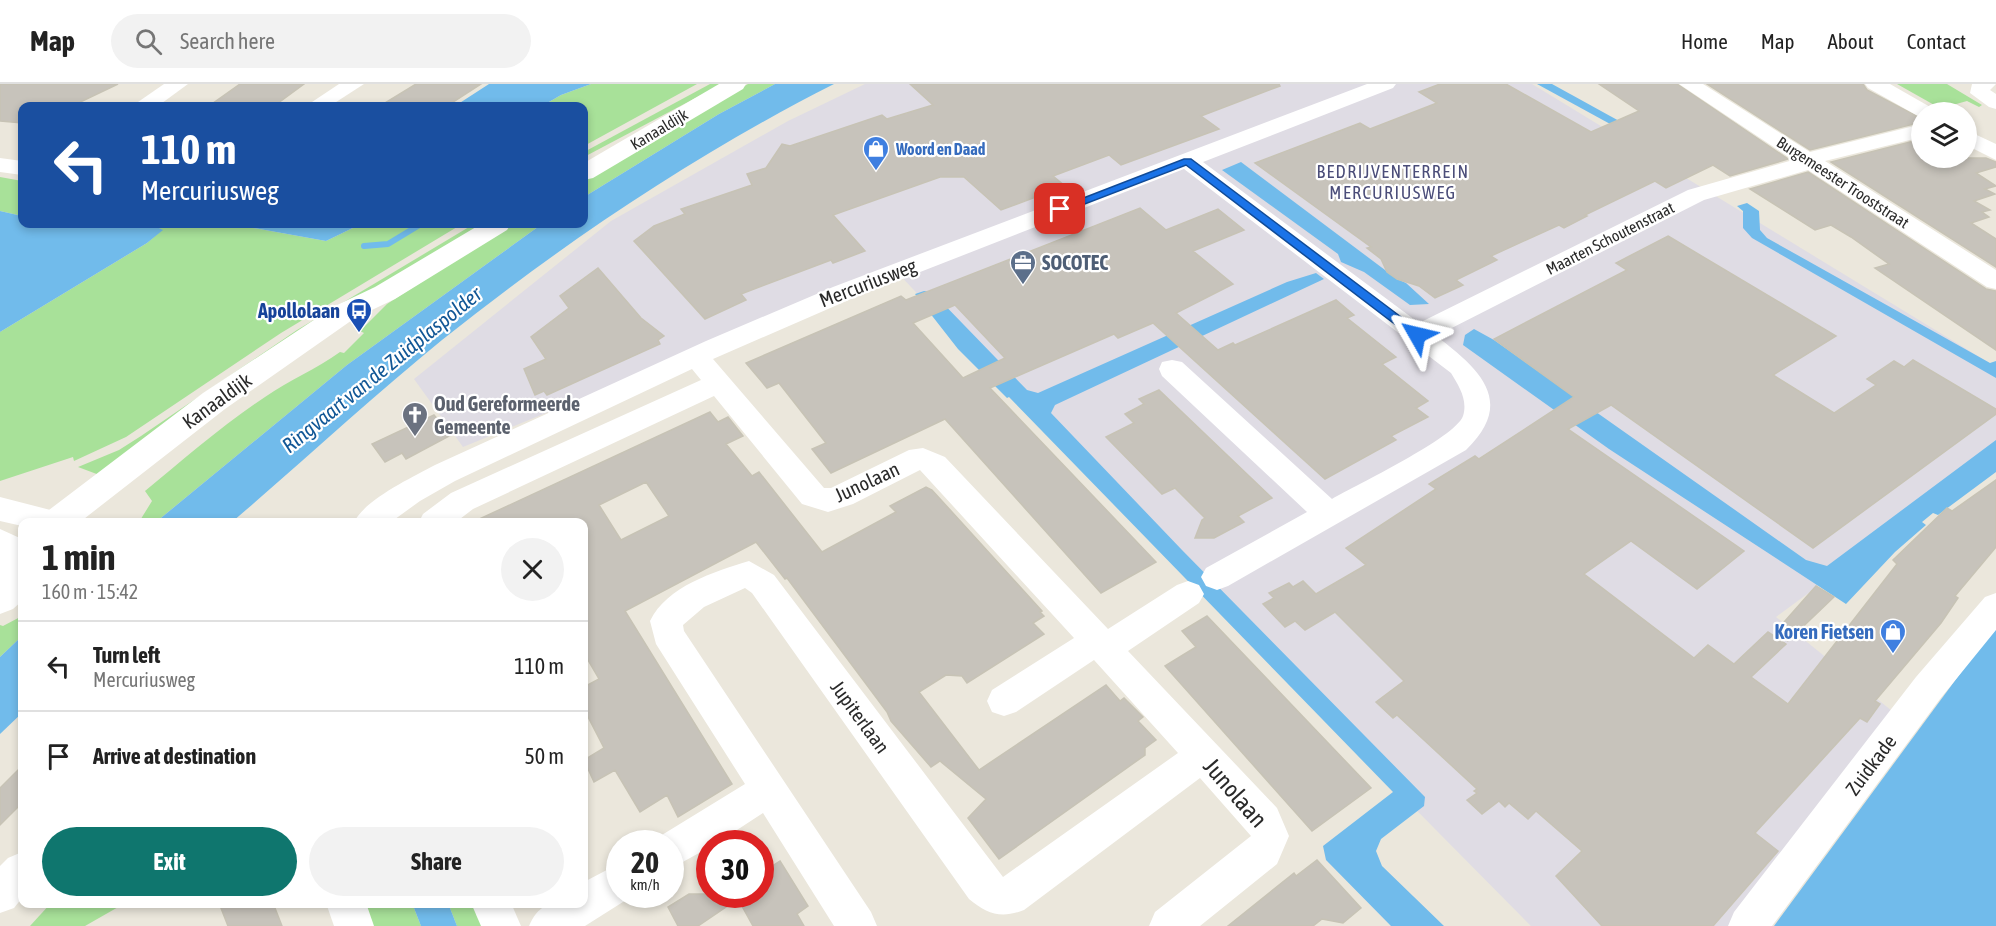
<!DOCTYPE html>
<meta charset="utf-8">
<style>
:root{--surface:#fff;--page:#f2f2f2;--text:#222;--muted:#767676;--line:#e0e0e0;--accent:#0f766e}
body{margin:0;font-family:"Asap Condensed",sans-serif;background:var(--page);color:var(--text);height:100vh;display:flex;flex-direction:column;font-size:22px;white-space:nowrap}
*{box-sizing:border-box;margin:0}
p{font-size:20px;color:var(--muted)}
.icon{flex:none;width:33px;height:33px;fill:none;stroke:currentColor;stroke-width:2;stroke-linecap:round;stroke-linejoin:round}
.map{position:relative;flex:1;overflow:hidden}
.drawer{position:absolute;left:18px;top:434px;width:570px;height:390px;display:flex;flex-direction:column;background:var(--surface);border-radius:12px;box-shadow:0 3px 9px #0003}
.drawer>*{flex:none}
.banner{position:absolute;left:18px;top:18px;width:570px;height:126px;border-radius:12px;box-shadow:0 3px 9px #0003;background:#1a4fa0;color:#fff;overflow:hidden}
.fabs{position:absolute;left:1911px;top:18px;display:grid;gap:12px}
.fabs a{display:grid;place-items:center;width:66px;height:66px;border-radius:50%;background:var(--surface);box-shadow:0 3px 9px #0003;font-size:30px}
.speed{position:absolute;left:606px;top:746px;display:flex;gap:12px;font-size:30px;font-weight:700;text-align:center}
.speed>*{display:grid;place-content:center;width:78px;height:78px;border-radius:50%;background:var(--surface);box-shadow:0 3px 9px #0003;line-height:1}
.speed small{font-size:15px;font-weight:400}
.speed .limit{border:9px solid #d22;background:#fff;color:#111}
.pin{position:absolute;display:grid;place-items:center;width:51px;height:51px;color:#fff;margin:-26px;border-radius:12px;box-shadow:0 3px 9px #0006}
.me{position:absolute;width:66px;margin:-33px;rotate:307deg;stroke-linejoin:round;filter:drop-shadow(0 0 4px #0008)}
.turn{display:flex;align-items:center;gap:21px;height:126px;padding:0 24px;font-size:27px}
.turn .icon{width:78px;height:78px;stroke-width:2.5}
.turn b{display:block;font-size:42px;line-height:51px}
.round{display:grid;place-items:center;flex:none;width:63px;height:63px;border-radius:32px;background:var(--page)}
.overview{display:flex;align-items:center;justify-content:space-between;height:102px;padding:0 24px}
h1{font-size:36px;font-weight:700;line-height:45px}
.action{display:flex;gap:12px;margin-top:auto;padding:12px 24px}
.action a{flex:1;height:69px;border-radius:36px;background:var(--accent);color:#fff;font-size:24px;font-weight:700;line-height:69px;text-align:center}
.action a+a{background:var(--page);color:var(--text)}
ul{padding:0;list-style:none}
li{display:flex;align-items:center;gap:18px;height:90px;padding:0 24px;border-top:2px solid var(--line)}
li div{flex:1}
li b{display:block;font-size:22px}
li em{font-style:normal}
header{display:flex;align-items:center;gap:36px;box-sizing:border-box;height:84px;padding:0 30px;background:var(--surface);border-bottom:2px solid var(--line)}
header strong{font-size:28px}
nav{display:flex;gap:33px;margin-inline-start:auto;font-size:21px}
.search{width:420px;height:54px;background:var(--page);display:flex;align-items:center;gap:15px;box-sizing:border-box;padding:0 21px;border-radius:33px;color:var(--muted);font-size:22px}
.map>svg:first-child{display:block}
.industrial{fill:#dfdce4}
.green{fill:#a8e199}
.water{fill:#71bbeb}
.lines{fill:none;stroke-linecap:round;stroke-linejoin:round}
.stream{stroke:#71bbeb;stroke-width:6}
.building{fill:#c7c3bb;stroke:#c7c3b5;stroke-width:1.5;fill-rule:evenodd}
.minor{fill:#fff;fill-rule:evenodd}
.secondary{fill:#fff;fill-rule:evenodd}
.route{fill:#1a73e8;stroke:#114b97;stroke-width:1.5}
.labels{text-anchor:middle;stroke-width:4.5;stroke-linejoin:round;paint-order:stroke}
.far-street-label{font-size:16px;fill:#2a2a2a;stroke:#fff}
.far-shop-label{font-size:16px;font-weight:bold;fill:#366cbe;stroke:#fff;text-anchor:start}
.far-neighbourhood-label{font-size:18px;letter-spacing:1.5px;fill:#4b4d79;stroke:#fff}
.service-label{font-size:20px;font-weight:bold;fill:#4e5e75;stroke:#fff;text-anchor:start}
.street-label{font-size:20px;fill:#2a2a2a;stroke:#fff}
.transit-label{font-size:20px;font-weight:bold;fill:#164399;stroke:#fff;text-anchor:end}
.worship-label{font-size:20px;font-weight:bold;fill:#5b616d;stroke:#fff;text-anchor:start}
.shop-label{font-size:20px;font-weight:bold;fill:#366cbe;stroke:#fff;text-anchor:end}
.water-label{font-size:21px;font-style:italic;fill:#115796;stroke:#fff}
.near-street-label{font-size:24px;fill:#2a2a2a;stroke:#fff}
</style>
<header>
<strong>Map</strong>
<div class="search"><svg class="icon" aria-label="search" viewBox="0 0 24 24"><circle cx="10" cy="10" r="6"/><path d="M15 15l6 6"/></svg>Search here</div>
<nav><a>Home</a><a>Map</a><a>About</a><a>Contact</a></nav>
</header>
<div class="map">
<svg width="1996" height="842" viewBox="0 0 1996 842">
<rect width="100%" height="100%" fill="#ebe7dc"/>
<polygon class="industrial" points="865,0 1532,0 1996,283 1996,371 1776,533 1913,644 1761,842 1531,842 1163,470 895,186 463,363 414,295 611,137 788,37"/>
<g class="green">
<polygon points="591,0 697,0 584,62 584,22 542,22 561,11"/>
<polygon points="710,0 722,0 584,73 584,68"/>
<polygon points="748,0 775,0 719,30 584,113 584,95"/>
<polygon points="1897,0 1947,0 1982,21 1979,23 1967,17 1942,24 1950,28 1935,28 1928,24 1936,22"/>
<polygon points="0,93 22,97 22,132 0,127"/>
<polygon points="151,140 231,140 326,157 361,140 462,140 281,249 126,353 74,377 73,373 0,397 0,248 147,159 162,146"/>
<polygon points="474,140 484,140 348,221 102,392 78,383 119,366 141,352 297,246"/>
<path d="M510,140H542L347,281L156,438H139L152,417L145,407C184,375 223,341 265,313C289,296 317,285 340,268L344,269L364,249L360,247L387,220Z"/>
<polygon points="22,532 22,552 0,573 0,541 3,542"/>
<polygon points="51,819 118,819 120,822 85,842 30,842"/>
<polygon points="366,819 412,819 421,842 371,842"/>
<polygon points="448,819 477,819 486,842 457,842"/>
</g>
<g class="water">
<polygon points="489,0 591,0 561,11 542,22 455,22"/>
<path d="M775,0H834C694,71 565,158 442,256C371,314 302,378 232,438H156L347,281L542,140H584V113L719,30Z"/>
<polygon points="1537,0 1552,0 1670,65 1654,64"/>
<polygon points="1241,78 1397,195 1406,199 1429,220 1410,221 1364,188 1341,178 1338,170 1222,86"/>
<polygon points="1747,119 1759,127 1760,146 1767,154 1990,279 1996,277 1996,294 1752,154 1743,144 1743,127 1737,122"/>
<polygon points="0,127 22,132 22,140 151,140 163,146 147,159 0,248"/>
<polygon points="231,140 361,140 326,157"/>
<polygon points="1316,189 1324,195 1055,321 1051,329 1182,466 1425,713 1424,722 1381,755 1376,767 1382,782 1444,842 1391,842 1326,776 1323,762 1393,708 1009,313 1007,314 958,265 915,210 924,207 932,208 1027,306 1038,309 1287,198"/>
<polygon points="1474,245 1494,256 1806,476 1827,482 1996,356 1996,388 1938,431 1933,429 1922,438 1926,441 1895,468 1846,520 1609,365 1463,261 1465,251"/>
<polygon points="1996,541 1996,842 1774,842 1993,545"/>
<polygon points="22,552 22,629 0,650 0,573"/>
<polygon points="412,819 448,819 457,842 421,842"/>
</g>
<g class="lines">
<polyline class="stream" points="364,162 388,160 421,140"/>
</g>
<g class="building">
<polygon points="0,0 118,0 72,22 22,22 22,39 0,37"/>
<polygon points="240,0 304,0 274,22 209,22"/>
<polygon points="416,0 481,0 447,22 380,22"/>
<polygon points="910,0 1279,0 1280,2 1201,32 1219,45 1121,81 1109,71 1053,92 1065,102 1001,126 964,93 940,93 833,131 865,167 833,179 831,176 741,210 746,216 705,235 634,157 654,142 685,130 681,125 752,101 747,90 766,84 782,60 790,62 882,31 887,35 933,21"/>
<polygon points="1440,0 1506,0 1591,48 1639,27 1599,0 1677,0 1788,75 1730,92 1713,81 1666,104 1655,97 1585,131 1587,132 1564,144 1559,141 1491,172 1497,176 1456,196 1463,201 1435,214 1419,202 1397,195 1387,188 1381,175 1367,164 1371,163 1255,79 1360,39 1370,45 1437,19 1419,8"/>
<polygon points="1707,0 1863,0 1867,6 1922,35 1922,38 1810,66"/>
<polygon points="1922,55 1922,74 1986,74 1996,78 1996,83 1976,89 1996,102 1985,105 1995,110 1974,117 1990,126 1982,128 1989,133 1971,139 1996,155 1996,183 1831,78"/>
<polygon points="1808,88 1986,205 1996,207 1996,266 1875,184 1889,180 1851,153 1831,141 1815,146 1750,105"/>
<path d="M1140,124L1166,146L1218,125L1244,146L1193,167L1233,200L1176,229L1218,266L1233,259L1235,261L1336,216L1354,231L1347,234L1396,273L1382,280L1428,317L1416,324L1428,333L1391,352L1396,356L1325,395L1153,239L1118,254L1114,250L990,304L1156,478L1101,509L945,335L831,389L812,365L826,359L779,299L767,304L746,279L901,212L906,216ZM955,221L1005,274L963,294L913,239Z"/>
<polygon points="1668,152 1836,252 1773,291 1834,329 1876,301 1867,295 1894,277 1904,283 1913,276 1996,325 1996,330 1813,464 1611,321 1568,345 1744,467 1697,505 1631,457 1584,490 1694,574 1708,561 1734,580 1768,548 1786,560 1751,593 1788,620 1897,480 1893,476 1947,424 1952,427 1996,396 1996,463 1955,512 1958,514 1941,539 1875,617 1880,620 1867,638 1860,634 1755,749 1778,767 1713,842 1602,842 1556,792 1582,767 1536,727 1528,735 1509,719 1505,723 1499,717 1482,730 1467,716 1477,709 1474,707 1477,705 1397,631 1393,634 1376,618 1404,597 1335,528 1305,546 1295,537 1285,543 1263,520 1274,514 1269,509 1289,499 1293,503 1303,497 1316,510 1366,481 1346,464 1436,405 1429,400 1475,372 1479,375 1574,313 1494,255 1627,186 1616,179"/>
<polygon points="598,184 641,234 664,252 658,256 660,260 547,311 544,307 535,311 524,285 546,275 531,253 569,224 560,212"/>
<polygon points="1159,306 1272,414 1238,432 1244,438 1214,454 1195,454 1202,436 1205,434 1175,404 1162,410 1106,353 1134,339 1125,330 1144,320 1139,315"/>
<path d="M710,328L718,338L728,333L743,352L726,360L752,392L759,388L822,468L896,428L890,422L926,403L932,406L1042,527L1040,528L1044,532L1033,539L1044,550L967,599L962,592L946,591L919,608L979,686L1106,601L1120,617L1124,614L1143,633L1138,637L1156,656L1145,664V671L999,775L968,734L986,715L940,677L931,683L891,637L887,628L787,494L785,495L756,458L625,527L732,700L678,733L667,711L640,728L615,686L594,698L584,676L604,664L584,625V603L599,595L584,569V438H473ZM646,398L669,432L621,456L599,421Z"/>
<polygon points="434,331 451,351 406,375 402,369 385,378 372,360"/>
<polygon points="1816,502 1834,513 1788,557 1777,546"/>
<polygon points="1207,532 1371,704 1312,747 1165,582 1196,563 1182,547"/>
<polygon points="22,682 22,719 0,741 0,704"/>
<polygon points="1317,776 1361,824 1343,839 1322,835 1313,842 1228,842 1294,789 1296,792"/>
<polygon points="780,777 808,822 797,830 804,842 753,842 738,815 698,842 678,842 668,823 689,810 760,810 760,790"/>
<polygon points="219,819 273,819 282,842 228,842"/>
</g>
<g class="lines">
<g class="minor">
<polygon points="164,0 188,0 158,22 135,22 138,18"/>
<polygon points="339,0 364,0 330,22 306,22"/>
<path d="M1367,0H1396L1393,4L1203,78L1419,239L1688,106L1793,76L1679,0H1703L1810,68L1922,40V53L1825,77L1996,186V205L1987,203L1808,86L1704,116L1436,252C1480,285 1516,318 1466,366L1228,502L1217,506L1206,502L1201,493L1206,484L1307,428L1162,292L1159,285L1162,278L1172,276L1182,278L1332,415C1356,401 1455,354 1463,332C1468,316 1459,302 1451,289L1184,85L851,215L713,275L824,404H831L909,366L923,364L945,373L1108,545L1177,501L1188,497L1199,501L1204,510L1199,519L1128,567L1277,724L1289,752L1277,780L1200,842H1149L1155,828L1251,752L1200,694L1024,826C1001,835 987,830 969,815L752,509L745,504L704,523L683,541L684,547L871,828L877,842H834L763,729L717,759H710V763L670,785V759H654L657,754L745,700L656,560L650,537C667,502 714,488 749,477L774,491L1003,793L1178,669L1094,576L1016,628L1004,632L992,628L987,617L992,606L1074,554L920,386L853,420L828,428L802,420L714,312L473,425L456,438H419L423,430L451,409L701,296L692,285L455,397L420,417L391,438H354C366,415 411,394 435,381L706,257L833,203Z"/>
<polygon points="1865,0 1890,0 1932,24 1935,28 1922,28 1922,33 1918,32 1868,4"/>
<polygon points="1972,0 1996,0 1990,6 1996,10 1996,25 1989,23 1970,9"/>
<polygon points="1966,46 1996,60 1996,76 1966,61"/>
<polygon points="0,74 22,77 22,91 0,88"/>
<polygon points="0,413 66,430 70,438 22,438 22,442 0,437"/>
<polygon points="0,445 22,455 22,481 0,472"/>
<polygon points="1996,509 1996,546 1940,615 1772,842 1728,842 1734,828 1916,593 1985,513"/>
<polygon points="22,768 22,814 14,824 0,829 0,782 8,774"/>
<path d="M620,779V810L634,811L585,842H529C541,814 557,819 584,819V798Z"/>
<polygon points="326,819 366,819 374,842 334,842"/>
<polygon points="471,819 511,819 521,842 481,842"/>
</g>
<g class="secondary">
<polygon points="719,0 746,0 743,5 593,94 584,96 584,79"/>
<polygon points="481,140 511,140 507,146 395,215 355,234 225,325 80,438 40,438 45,429 203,309 335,222 375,203"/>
<polygon points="22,452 22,517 13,525 0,530 0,464 10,456"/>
</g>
</g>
<polygon class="route" points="1184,75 1191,75 1421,248 1421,254 1413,254 1186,81 1064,128 1055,125"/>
<defs>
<symbol id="shop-pin" viewBox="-11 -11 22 30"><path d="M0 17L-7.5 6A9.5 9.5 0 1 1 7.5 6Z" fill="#3f7fe0" stroke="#fff"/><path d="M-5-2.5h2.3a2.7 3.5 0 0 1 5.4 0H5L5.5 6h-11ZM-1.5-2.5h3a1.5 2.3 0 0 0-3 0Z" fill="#fff"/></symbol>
<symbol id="office-pin" viewBox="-11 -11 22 30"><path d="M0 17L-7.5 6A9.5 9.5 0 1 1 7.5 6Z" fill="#5c6f8a" stroke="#fff"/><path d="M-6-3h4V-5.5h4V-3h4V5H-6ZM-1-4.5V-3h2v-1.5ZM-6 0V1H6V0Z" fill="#fff"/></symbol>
<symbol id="bus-pin" viewBox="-11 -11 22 30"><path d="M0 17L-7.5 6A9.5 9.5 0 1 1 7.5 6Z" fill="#1a4fb4" stroke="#fff"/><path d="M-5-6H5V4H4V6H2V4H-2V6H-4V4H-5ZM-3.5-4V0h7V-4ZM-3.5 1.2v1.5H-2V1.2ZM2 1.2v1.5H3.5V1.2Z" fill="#fff"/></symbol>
<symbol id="church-pin" viewBox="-11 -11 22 30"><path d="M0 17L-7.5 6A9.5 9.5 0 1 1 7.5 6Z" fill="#6b7280" stroke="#fff"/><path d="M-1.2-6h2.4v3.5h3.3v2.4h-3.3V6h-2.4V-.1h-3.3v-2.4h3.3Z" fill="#fff"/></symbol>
</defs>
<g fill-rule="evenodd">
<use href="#shop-pin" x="861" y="50" width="30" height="40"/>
<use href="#office-pin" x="1008" y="164" width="30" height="40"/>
<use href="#bus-pin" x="344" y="212" width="30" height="40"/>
<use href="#church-pin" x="400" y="316" width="30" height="40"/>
<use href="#shop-pin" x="1878" y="533" width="30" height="40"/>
</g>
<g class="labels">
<g class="far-street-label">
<text transform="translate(659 45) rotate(-31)" y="6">Kanaaldijk</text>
<text transform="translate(1843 98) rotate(33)" y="6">Burgemeester Trooststraat</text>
<text transform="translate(1610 154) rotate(-27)" y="6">Maarten Schoutenstraat</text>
</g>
<g class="far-shop-label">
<text x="896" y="71">Woord en Daad</text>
</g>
<g class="far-neighbourhood-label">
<text x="1393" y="94">BEDRIJVENTERREIN<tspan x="1393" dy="21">MERCURIUSWEG</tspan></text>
</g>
<g class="service-label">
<text x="1042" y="186">SOCOTEC</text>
</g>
<g class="street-label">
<text transform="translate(868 199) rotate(-21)" y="7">Mercuriusweg</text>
<text transform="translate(217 317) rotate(-36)" y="7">Kanaaldijk</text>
<text transform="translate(867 398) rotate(-25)" y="7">Junolaan</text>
<text transform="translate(860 633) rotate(54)" y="7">Jupiterlaan</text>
<text transform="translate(1871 681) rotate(-53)" y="7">Zuidkade</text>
</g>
<g class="transit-label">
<text x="340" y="234">Apollolaan</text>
</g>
<g class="worship-label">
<text x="434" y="327">Oud Gereformeerde<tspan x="434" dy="23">Gemeente</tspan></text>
</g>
<g class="shop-label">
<text x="1874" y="555">Koren Fietsen</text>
</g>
<g class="water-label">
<text transform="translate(382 286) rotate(-39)" y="7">Ringvaart van de Zuidplaspolder</text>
</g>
<g class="near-street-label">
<text transform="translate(1235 709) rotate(49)" y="8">Junolaan</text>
</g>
</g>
</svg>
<div class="fabs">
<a><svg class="icon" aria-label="layers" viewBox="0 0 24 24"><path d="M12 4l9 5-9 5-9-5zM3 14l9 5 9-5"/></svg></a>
</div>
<div class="speed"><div>20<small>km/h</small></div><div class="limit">30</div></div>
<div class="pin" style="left:1060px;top:125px;background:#d93025"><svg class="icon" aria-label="arrive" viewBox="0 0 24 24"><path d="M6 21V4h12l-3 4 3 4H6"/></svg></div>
<svg class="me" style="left:1417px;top:251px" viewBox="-20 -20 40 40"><path d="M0-17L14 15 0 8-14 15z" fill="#1a73e8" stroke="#fff" stroke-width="4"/></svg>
<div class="banner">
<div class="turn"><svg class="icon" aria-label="left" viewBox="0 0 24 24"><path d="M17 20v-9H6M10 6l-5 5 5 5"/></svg><div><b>110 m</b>Mercuriusweg</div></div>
</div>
<section class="drawer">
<div class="overview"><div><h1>1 min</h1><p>160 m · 15:42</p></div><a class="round"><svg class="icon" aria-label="close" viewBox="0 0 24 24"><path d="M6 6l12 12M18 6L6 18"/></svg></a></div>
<ul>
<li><svg class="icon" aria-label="left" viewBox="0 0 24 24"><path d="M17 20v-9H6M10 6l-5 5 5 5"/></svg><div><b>Turn left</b><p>Mercuriusweg</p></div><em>110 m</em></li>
<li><svg class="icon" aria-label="arrive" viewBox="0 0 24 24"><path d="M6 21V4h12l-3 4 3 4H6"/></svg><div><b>Arrive at destination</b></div><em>50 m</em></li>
</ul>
<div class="action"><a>Exit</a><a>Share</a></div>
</section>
</div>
